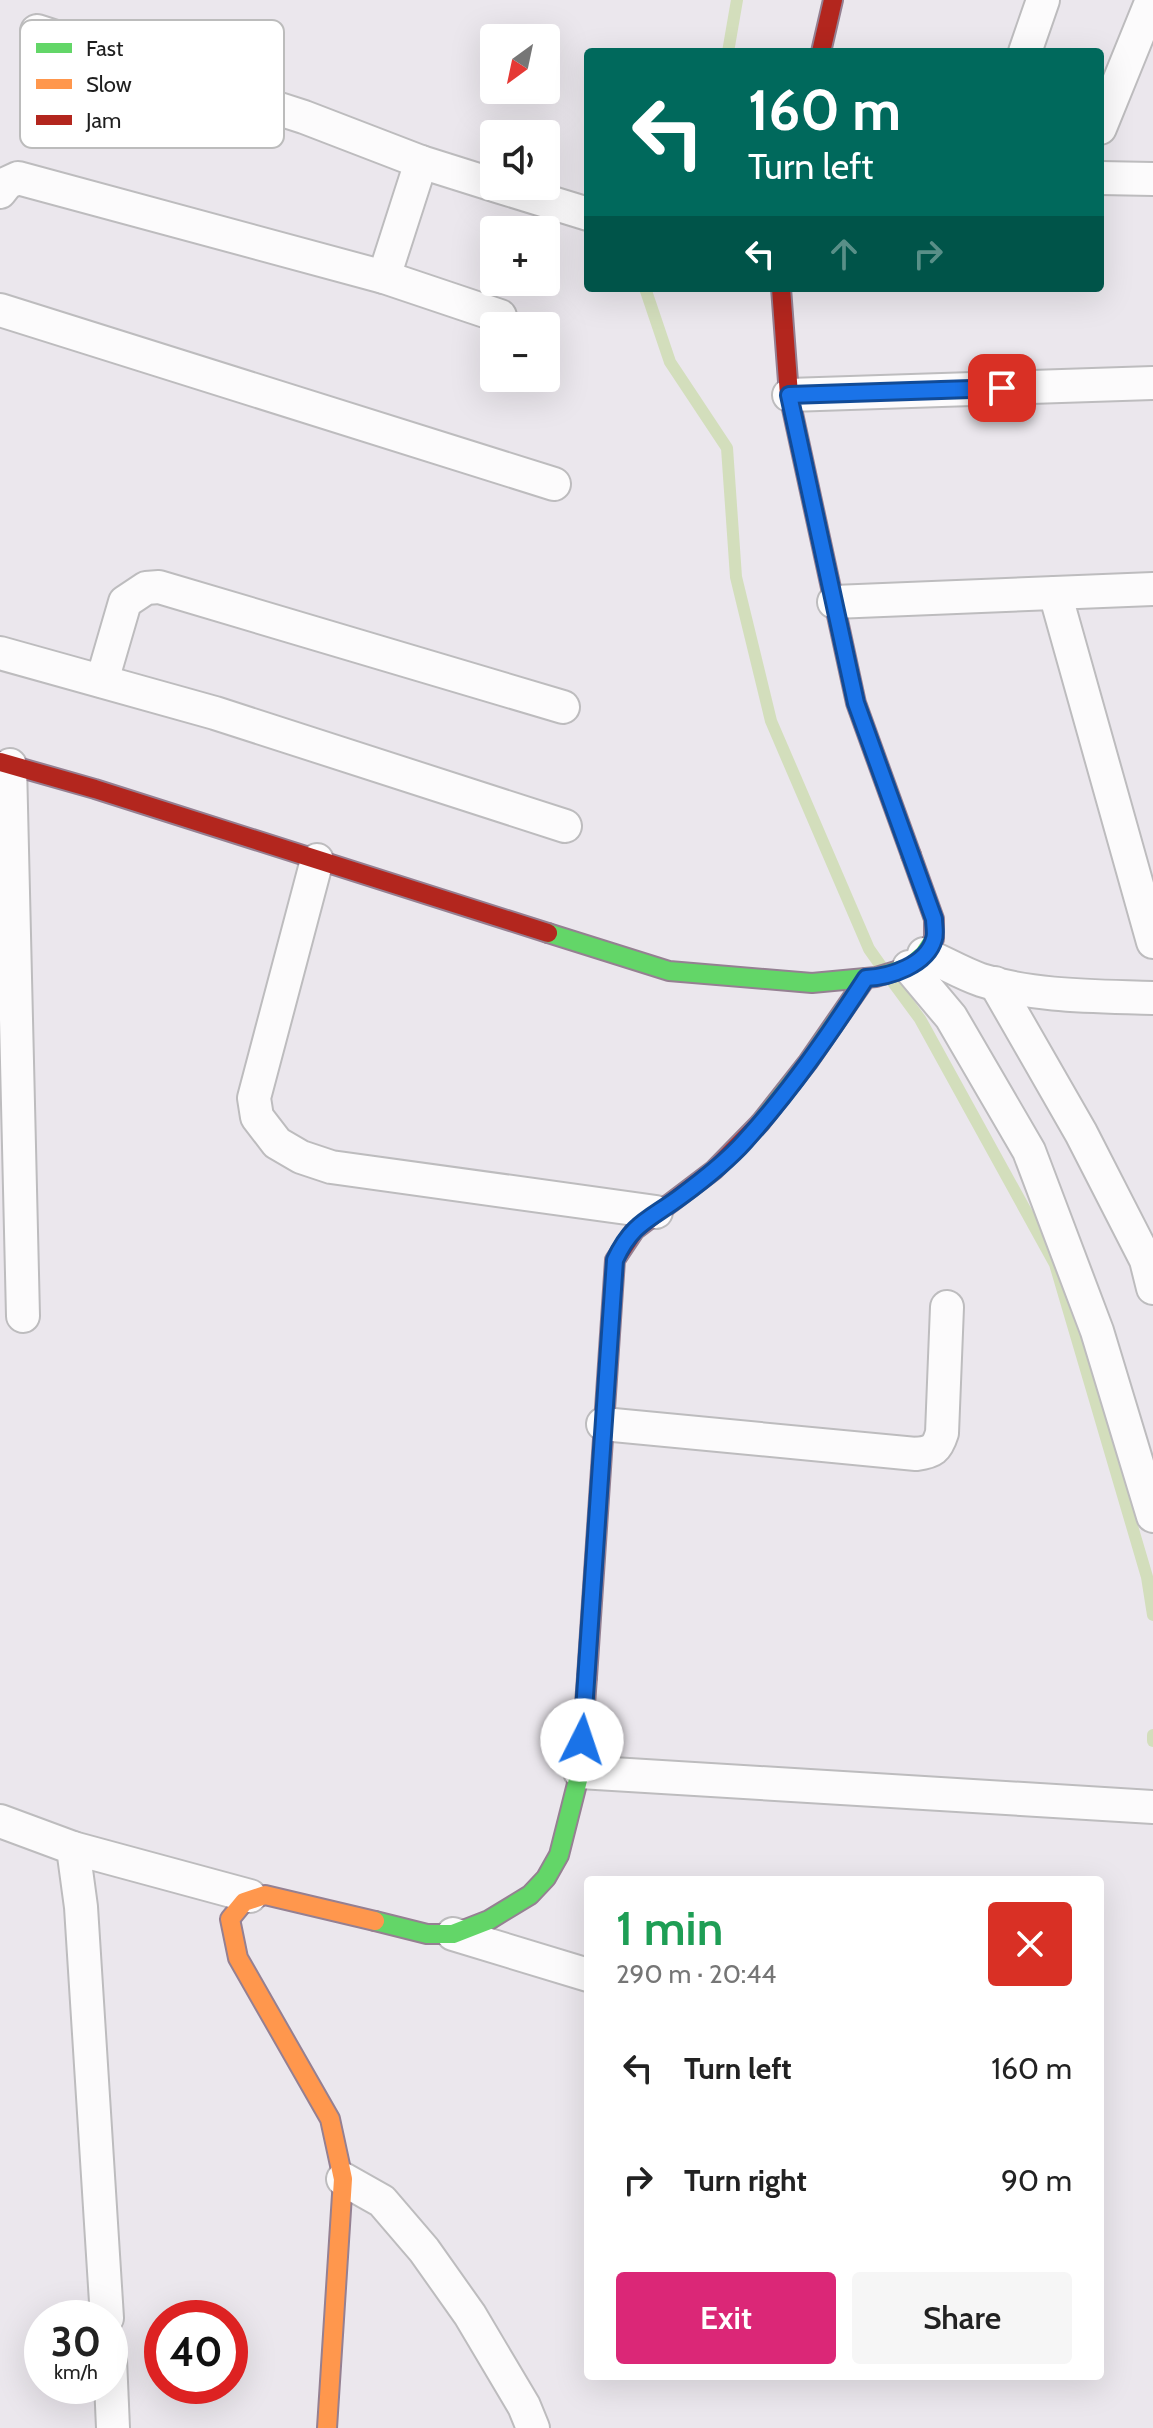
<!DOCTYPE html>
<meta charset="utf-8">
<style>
:root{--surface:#fff;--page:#f6f6f6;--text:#222;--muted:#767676;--accent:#db2777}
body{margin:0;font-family:Cabin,sans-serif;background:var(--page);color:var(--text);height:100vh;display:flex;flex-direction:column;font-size:30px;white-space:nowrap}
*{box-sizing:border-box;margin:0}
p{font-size:26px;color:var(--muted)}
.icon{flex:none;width:44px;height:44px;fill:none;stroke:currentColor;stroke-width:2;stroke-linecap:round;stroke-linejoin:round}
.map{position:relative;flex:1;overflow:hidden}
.side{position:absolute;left:584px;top:1876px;width:520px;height:504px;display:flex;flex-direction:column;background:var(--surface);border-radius:8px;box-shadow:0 8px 32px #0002}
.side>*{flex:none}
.top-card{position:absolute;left:584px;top:48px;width:520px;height:244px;border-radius:8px;box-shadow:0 8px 32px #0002;background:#00695c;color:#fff;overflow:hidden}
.needle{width:52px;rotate:213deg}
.tools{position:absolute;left:480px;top:24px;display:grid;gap:16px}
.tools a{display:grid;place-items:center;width:80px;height:80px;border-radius:8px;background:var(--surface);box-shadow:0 8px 32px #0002;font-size:40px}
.speed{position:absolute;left:24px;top:2300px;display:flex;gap:16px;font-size:40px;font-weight:700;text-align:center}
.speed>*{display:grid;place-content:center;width:104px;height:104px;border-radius:50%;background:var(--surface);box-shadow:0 8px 32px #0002;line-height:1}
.speed small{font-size:20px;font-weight:400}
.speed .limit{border:12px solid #d22;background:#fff;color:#111}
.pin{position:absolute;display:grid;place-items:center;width:68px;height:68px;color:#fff;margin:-34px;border-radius:16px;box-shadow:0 4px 12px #0006}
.me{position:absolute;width:88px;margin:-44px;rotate:4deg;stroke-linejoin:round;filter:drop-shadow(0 0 6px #0008)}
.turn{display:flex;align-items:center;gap:28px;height:168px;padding:0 32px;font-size:36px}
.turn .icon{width:104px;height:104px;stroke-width:2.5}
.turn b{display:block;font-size:56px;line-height:68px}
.lanes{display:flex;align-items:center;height:76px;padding:0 32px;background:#0003;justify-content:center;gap:40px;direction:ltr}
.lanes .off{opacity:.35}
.round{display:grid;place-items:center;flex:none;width:84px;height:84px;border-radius:8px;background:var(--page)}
.headline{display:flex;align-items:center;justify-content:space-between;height:136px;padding:0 32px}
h1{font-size:48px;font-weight:600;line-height:60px;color:#1e9e55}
.action{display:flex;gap:16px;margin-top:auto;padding:16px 32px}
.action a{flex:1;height:92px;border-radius:8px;background:var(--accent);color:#fff;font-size:32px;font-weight:600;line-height:92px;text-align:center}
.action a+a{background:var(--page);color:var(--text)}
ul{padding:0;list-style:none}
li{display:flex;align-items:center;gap:24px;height:112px;padding:0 32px}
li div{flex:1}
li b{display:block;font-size:30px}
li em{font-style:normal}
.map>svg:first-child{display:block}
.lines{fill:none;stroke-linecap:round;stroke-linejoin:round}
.stream{stroke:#d3debc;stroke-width:12}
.street-casing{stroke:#bdbcbe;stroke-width:36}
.fast-casing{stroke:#958092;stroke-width:22}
.slow-casing{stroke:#958092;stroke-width:22}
.jam-casing{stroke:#958092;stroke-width:22}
.street{stroke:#fcfbfc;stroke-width:32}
.fast{stroke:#63d668;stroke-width:18}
.slow{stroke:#ff974d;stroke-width:18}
.jam{stroke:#b3261e;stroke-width:18}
.route-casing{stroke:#114b97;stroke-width:20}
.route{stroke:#1a73e8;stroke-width:14}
.key{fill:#fff;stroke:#bcbcbc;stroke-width:2}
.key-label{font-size:22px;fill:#1e1e1e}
</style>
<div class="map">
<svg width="1153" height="2428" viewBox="0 0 1153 2428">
<rect width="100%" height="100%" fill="#ebe7ed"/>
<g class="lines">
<g class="stream">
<polyline points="728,52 737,0"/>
<polyline points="645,288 670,362 727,448 736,577 771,721 869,949 881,966"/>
<polyline points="892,981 920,1019 1055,1264 1147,1577 1153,1615"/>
<polyline points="1153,1735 1153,1741"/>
</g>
<defs>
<g id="street">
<polyline points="37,31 304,117 421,162 494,185"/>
<polyline points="1025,52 1043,0"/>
<polyline points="1100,128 1152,0"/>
<polyline points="1100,178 1153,179"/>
<polyline points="497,186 588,214"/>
<polyline points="0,192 7,183 18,178 384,277 500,316"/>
<polyline points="384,277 421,162"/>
<polyline points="0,310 554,484"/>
<polyline points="789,395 1153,383"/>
<polyline points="1055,593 1153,942"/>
<polyline points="834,602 1153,589"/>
<polyline points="0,653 215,713 565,826"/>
<polyline points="102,681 125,602 146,588 159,587 563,707"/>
<polyline points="10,765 23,1316"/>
<polyline points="317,860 254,1098 257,1117 277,1143 301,1157 331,1167 656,1212"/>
<path d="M924,954C943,962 961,973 981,980C1035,997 1097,996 1153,998"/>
<polyline points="909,967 951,1017 1029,1151 1097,1331 1153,1516"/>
<polyline points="995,983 1081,1133 1146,1260 1153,1288"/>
<path d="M603,1424L916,1454C933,1452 937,1449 942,1433L947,1307"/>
<polyline points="580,1772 1153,1807"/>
<polyline points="0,1821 73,1848 81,1907 107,2318"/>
<polyline points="73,1848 250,1896"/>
<polyline points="453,1934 588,1975"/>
<polyline points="343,2179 382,2201 424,2250 470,2315 524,2406 533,2428"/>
<polyline points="110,2359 113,2428"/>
</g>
<g id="fast">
<polyline points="548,933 669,971 812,983 876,977 909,967 924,954 934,939 934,919 911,855"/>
<polyline points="760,1123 808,1062 866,978"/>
<polyline points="375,1921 427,1934 453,1934 489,1920 530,1895 546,1878 559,1855 580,1772 587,1677"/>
</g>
<polyline id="slow" points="327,2428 343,2179 330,2119 238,1958 230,1919 244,1902 265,1895 375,1921"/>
<g id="jam">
<polyline points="821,52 833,0"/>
<polyline points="781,288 789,395 856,703 911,855"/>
<polyline points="0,762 95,789 548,933"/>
<polyline points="587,1677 615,1260 635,1230 714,1170 760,1123"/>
</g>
</defs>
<use href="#street" class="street-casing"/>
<use href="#fast" class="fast-casing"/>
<use href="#slow" class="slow-casing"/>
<use href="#jam" class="jam-casing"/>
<use href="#street" class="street"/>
<use href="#fast" class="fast"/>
<use href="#slow" class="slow"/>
<use href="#jam" class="jam"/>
</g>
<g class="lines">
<defs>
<path id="route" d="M582,1740L615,1260C632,1223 649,1220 680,1197C699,1183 729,1159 745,1141C791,1090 829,1035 866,978C890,977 927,965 934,939C936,934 934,925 934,919L856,703L789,395L1002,388"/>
</defs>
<use href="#route" class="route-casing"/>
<use href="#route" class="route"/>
</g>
<rect x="20" y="20" width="264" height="128" rx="12" class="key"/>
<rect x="36" y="43" width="36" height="10" fill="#63d668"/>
<rect x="36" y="79" width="36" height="10" fill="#ff974d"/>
<rect x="36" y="115" width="36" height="10" fill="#b3261e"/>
<g class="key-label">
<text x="86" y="56">Fast</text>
<text x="86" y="92">Slow</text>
<text x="86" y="128">Jam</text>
</g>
</svg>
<div class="tools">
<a><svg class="needle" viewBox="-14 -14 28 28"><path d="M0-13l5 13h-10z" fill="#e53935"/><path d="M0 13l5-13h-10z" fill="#767676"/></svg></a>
<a><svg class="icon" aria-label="sound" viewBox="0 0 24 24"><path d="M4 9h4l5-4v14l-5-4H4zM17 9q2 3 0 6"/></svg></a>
<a>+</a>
<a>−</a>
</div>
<div class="speed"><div>30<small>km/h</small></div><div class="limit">40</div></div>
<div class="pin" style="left:1002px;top:388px;background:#d93025"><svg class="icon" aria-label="arrive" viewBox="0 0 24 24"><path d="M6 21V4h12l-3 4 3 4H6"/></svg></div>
<svg class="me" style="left:582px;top:1740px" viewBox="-20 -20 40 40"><circle r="19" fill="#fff"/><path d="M0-13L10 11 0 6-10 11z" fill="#1a73e8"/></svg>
<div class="top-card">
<div class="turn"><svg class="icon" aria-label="left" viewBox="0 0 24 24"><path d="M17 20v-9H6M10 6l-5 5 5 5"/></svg><div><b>160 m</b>Turn left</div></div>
<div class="lanes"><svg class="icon" aria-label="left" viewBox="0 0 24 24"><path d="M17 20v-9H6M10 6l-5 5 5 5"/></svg><svg class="icon off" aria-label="ahead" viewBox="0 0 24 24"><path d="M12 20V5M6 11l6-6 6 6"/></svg><svg class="icon off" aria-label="right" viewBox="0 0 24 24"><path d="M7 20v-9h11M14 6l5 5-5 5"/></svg></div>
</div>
<section class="side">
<div class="headline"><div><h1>1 min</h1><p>290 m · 20:44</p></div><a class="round" style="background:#d93025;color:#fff"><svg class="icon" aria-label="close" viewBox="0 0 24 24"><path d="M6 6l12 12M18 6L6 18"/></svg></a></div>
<ul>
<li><svg class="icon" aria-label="left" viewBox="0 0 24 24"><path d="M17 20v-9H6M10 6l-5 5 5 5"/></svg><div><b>Turn left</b></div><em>160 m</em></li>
<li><svg class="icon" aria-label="right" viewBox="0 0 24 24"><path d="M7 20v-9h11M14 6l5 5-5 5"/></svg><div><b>Turn right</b></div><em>90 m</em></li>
</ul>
<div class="action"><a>Exit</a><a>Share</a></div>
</section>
</div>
